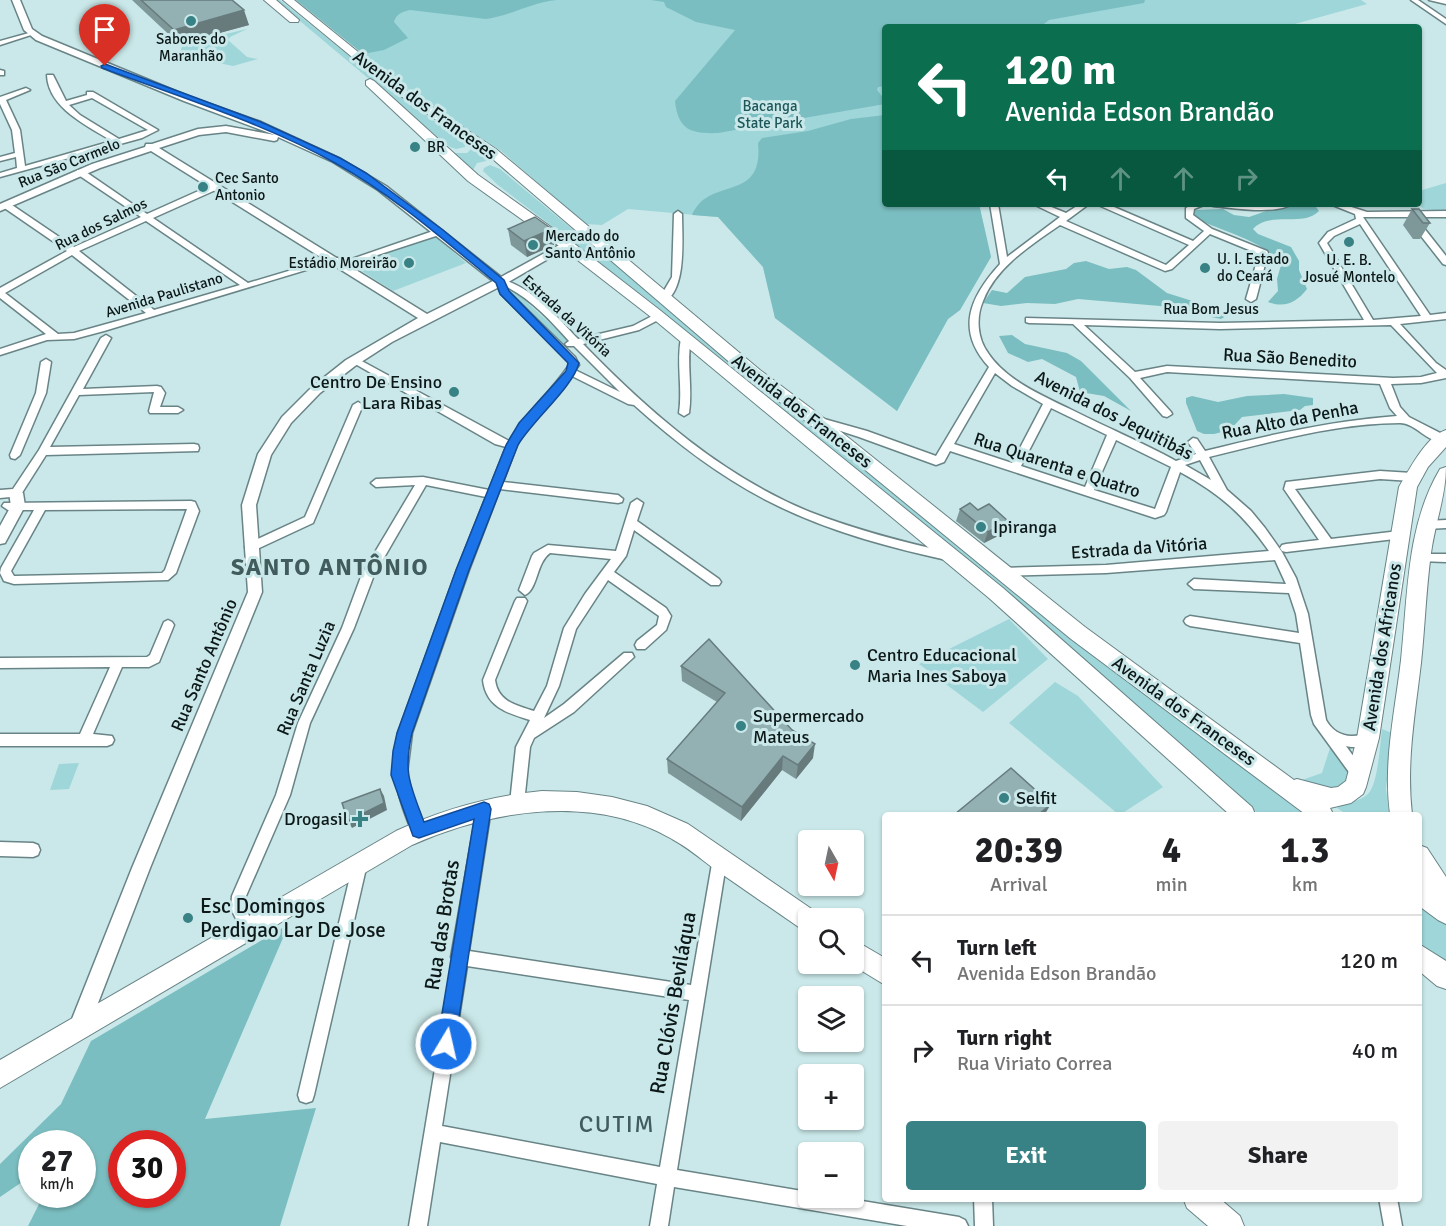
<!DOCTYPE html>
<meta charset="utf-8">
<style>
:root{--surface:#fff;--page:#f2f2f2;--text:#202124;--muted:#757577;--line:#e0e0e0;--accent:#388184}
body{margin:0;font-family:Signika,sans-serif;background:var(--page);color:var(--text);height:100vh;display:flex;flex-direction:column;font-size:22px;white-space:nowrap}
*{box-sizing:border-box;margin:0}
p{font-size:20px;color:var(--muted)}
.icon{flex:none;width:33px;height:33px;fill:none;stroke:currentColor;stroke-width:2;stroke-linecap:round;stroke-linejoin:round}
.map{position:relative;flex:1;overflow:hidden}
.panel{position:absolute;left:882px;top:812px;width:540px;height:390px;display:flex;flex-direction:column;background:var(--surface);border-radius:6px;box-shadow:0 2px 4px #0004}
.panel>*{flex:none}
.banner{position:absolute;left:882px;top:24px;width:540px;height:183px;border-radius:6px;box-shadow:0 2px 4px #0004;background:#0b6e4f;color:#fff;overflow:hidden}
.needle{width:39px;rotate:171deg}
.buttons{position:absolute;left:798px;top:830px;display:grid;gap:12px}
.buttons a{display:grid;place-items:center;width:66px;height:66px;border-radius:6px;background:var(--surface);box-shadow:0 2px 4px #0004;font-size:30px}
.speed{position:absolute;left:18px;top:1130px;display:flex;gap:12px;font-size:30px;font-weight:700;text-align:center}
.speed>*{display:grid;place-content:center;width:78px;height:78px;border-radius:50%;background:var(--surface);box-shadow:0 2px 4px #0004;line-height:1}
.speed small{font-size:15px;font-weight:400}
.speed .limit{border:9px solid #d22;background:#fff;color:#111}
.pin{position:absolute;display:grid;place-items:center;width:51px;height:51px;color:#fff;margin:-62px -26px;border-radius:50% 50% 50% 0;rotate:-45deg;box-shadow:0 0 6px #0007}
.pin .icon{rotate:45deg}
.me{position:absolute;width:66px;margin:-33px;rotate:9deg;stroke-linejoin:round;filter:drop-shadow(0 0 4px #0008)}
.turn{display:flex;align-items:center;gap:21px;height:126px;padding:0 24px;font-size:27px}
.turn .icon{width:78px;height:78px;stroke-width:2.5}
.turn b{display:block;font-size:42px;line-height:51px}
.lanes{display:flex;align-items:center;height:57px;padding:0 24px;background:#0003;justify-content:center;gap:30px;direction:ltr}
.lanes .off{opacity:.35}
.eta{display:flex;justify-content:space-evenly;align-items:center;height:102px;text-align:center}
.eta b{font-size:36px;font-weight:700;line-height:42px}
.button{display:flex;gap:12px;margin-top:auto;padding:12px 24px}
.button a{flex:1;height:69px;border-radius:6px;background:var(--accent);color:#fff;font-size:24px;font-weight:700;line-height:69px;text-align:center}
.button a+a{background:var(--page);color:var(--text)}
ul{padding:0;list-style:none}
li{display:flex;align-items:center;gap:18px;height:90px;padding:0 24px;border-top:2px solid var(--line)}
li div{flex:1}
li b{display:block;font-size:22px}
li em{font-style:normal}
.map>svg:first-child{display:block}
.green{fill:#9ed6d9}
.forest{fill:#7bbec1;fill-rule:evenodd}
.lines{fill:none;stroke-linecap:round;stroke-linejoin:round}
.minor-casing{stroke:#698486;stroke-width:3}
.tertiary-casing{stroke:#698486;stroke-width:3}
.primary-casing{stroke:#698486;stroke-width:2}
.minor{fill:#fff;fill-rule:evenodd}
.tertiary{fill:#fff;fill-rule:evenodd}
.primary{fill:#fff;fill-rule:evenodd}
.wall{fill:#7e9799}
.shaded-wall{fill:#677b7d}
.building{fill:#93b0b2;stroke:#677b7d;stroke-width:1.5}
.route{fill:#1a73e8;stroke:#114b97;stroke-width:1.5}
.poi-dot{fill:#388184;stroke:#cae8e9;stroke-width:2}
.labels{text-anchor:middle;stroke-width:6;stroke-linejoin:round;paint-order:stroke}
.far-poi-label{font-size:15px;fill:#0d1819;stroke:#cae8e9;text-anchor:start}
.far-park-label{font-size:15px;fill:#1e575a;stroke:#cae8e9}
.far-street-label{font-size:15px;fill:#0d1819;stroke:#cae8e9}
.street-label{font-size:18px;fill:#0d1819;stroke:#cae8e9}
.poi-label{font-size:18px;fill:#0d1819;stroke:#cae8e9;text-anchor:start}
.near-poi-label{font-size:21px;fill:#0d1819;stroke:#cae8e9;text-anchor:start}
.near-street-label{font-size:21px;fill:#0d1819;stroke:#cae8e9}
.district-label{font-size:24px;font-weight:bold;letter-spacing:1.5px;fill:#425c5d;stroke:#cae8e9}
.near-neighbourhood-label{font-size:24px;letter-spacing:1.5px;fill:#425c5d;stroke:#cae8e9}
</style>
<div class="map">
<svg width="1446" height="1226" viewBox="0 0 1446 1226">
<rect width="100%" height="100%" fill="#cae8e9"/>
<g class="green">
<polygon points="275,0 280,0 393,91 465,143 465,147 456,149 450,147"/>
<polygon points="296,0 1361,0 1367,4 1284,27 885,27 885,204 979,204 991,257 960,310 948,319 897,411 775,318 763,267 718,217 628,209 602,225 586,224 500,150 418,97"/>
<polygon points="247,29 230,37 228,40 247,57 258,59 233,66 185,56 180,52 183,44"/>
<polygon points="476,144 496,159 477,163 472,172 448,153 467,153"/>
<polygon points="490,165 500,169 737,366 1311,814 1259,814 1148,720 1070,646 891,496 646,298 498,185 483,171 484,168"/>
<polygon points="1446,183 1446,211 1423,209 1419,204 1419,191"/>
<polygon points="435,236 466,263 393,291 351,264"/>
<polygon points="508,285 568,340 561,344 503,287"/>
<polygon points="1009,619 1048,659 983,712 919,664"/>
<polygon points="1055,682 1078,696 1163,787 1121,814 1118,814 1009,723"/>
<path d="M1382,729L1392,733L1386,789L1389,814H1346L1337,808C1347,802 1359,802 1368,794C1378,784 1380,745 1382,729Z"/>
<polygon points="1330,748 1343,760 1351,771 1350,778 1340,788 1314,789 1302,780 1322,773"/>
<polygon points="79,763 69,789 50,790 59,764"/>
<polygon points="1419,902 1446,924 1446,966 1419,945"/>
</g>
<g class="forest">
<path d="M296,0H557C532,2 510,16 486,19L410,10C402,12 396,14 394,22L408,38L384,50L363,54Z"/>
<path d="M651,0H1145L1144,3L1049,20L1040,27H885V86L878,87L877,90L885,100V104L718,133C691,134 678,130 675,101L735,30L696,22L666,7L664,2Z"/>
<path d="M885,115V204H979L991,257L960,310L948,319L897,411L775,318L763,267L718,217L692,215C709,175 764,204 758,143L762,138L808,131L851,119Z"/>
<path d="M1304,204L1316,207L1319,211C1302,228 1270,210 1253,229L1258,234L1291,247L1299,261V270L1307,289C1296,303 1285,308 1268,302L1278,291L1277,279L1281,265C1268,243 1226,232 1204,222L1199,223L1194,219L1193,213L1195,210L1223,209L1234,215L1249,217L1272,209Z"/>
<polygon points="1086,261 1109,269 1127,267 1136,270 1167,293 1224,311 1226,316 1221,319 1160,306 1078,299 1055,304 1027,303 1001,306 983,303 992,290 1007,293 1025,277 1066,269 1074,263"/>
<polygon points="1012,335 1025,344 1067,353 1081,361 1131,411 1104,396 1080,392 1076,377 1042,359 1028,362 1008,353 999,336"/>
<polygon points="1284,394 1313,398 1313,405 1305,406 1300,410 1242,417 1230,430 1214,434 1204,434 1197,431 1186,403 1186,398 1192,396 1218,402 1247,396"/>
<path d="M289,924L205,1119L316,1108L280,1226H28L44,1194H82V1143H32L31,1176L0,1197V1164L61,1104L91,1041ZM122,1143H172V1194H122Z"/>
</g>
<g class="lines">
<defs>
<g id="minor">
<polygon points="1411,0 1418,0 1446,19 1446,24"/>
<polygon points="1429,0 1446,0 1446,4"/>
<polygon points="29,33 34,34 0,45 0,41"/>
<polygon points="0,70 4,71 4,75 0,75"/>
<path d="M47,75H53L66,101L87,95V92H93L158,130L142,138L0,177V173L17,168L16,157L0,161V157L15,153L12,130L0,104V97L26,88L30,90L6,100L20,130L25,166L112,141C88,126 48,108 47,75ZM92,98L148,130L119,139L80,115L69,105Z"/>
<path d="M77,170H83L147,214L214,184H220V188L153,218L248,283L332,258H338L339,260L104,331L74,339L47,340L0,355V349L46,334L0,298V288L67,251L3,207V203H9L74,247L141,217L77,174ZM146,221L240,285L154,310L79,251ZM72,255L146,313L74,333L58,334L5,293Z"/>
<path d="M990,204H998L1007,257L1060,217L1033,204H1044L1066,213L1080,204H1089L1066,221L1166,265L1189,245L1096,204H1107L1193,241L1204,231L1186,218V208L1194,204H1206L1194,209L1193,215L1212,229L1267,251L1268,253L1256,299L1251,302L1246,299L1259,254L1210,234L1172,269L1165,271L1060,225C1031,245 996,267 983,301C976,317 977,338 988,353C1006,380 1041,395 1070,409C1105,427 1142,442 1176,461L1196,454L1188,442L1193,438L1197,439L1205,451C1269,435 1331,421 1397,416L1390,408L1380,384L1167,372L1140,378L1171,412L1172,414L1167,417L1163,416L1130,378L1073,324L1029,323L1026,322V318L1220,323L1364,320L1319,243L1328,232L1356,219L1355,214L1330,204H1342L1367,212L1446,211V217H1363L1430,315L1446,313V319L1400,324L1436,363L1446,370V378L1421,383L1391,384L1400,407L1409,417L1446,436V442C1429,445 1416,423 1400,423C1336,423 1271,442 1209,457L1227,490L1251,511L1265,528L1282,552L1296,578L1308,614L1326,720C1331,729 1340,736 1352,736C1360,736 1365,732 1373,734L1375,738L1373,742C1365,745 1354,749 1346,746L1364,771L1366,775L1364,779L1359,781L1354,779L1314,724L1311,715L1300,643L1190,626L1186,624L1184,621L1186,618L1190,616L1299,633L1296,614L1289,593L1194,589L1188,584L1194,579L1286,584L1275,560L1106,573L1002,576L996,572L1002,568L1106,565L1269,551C1243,514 1220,494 1180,472L1166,512L1164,515L1155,518L950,451L944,462L936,465L859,437L813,422L812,420L813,418L817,417L867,431L936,456L989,367C955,330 970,297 1000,264ZM1360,224L1421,316L1373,320L1327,243L1334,236ZM1084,325L1220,329L1391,325L1437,373L1421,377L1393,378L1167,366L1135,372ZM995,373L1012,386L1043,404L1012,463L954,444ZM1051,408L1107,435L1085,487L1021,466ZM1116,440L1171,467L1155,509L1094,490ZM1200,460L1211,480L1185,465Z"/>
<path d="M1209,204H1292C1275,215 1234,208 1213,206Z"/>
<path d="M678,211L682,214C682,237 687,290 664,302L659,299L672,277L674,214Z"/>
<polygon points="1413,217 1416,218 1446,256 1446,265 1443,264 1410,222 1410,218"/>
<polygon points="439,229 443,232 442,234 344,266 341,267 337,264"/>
<path d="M501,279C533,288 556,316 578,339L633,326L656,314H662V318L639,330L583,344C648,411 722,476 810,512C856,530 903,542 951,553L957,557L951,561C888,547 826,531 768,501C719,476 675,442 634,405L628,404L572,376L527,428L517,445L503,482L618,495L623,499L622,502L618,503L500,489L469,570L412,733L407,773L412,794L426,831L424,836L419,837L414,836C398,800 390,772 398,733L457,570L486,497L426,485L374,575L354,628L310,723L290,795L246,896L245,908L256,929L254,934L249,936L244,934L231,909L232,896L276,795L298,723L342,628L362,574L415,485L376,487L371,483L376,479L423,477L489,490L506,447L495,444L350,361L355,358L358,359L509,441C526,412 551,392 569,365L568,360L501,294L496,282ZM507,287C532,300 551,321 569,341L565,344L567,346H574L620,392L575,370L579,365L575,357L508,291Z"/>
<polygon points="106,335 111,338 83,389 157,386 161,387 165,393 160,407 178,407 183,410 178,413 150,413 149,411 154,392 79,395 50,447 194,444 198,445 199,448 198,451 46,455 20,496 0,498 0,490 13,489 39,450 101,338"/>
<path d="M686,335L691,338C686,363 693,388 689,413L684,416L679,413C683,388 676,363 681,338Z"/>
<polygon points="46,359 51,362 46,393 20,455 15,459 11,458 10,455 36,393 41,362"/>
<polygon points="358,402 363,405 313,523 255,550 247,550 245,547 247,544 305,517 353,405"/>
<polygon points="1380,471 1412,473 1417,477 1412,481 1380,479 1295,489 1331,539 1399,531 1405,535 1403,538 1286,552 1282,551 1280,548 1282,545 1286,544 1319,540 1284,489 1286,482"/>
<path d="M637,499L643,503L637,521L719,579L721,582L719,585H711L634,530L626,556L614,572L666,608L671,616L666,630L645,649H637L635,645L637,641L657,625L659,616L608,580L576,629L559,686L544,718L564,704L624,653H632L634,657L574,712L534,738L530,747L524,803L522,807L517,809L512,807L510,803L516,747L530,720C507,713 486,707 483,680L515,601L517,598H525L527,601L495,680C498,702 516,705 534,711L547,686L564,628L585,594L611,559L550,553C536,563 538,589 525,595L519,590L532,556L534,553L548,545L616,551L631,503Z"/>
<path d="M191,501L195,502L199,511L176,573L168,580L14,584L4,581L0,573L1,568L34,510H8L2,506L4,503ZM187,509L165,570L162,573L14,576L11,571L45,510Z"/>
<polygon points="1446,520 1446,528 1426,529 1420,525 1426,521"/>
<polygon points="1422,554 1446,554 1446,562 1418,561 1416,558 1418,555"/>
<polygon points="168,620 172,622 174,625 159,662 149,667 122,667 93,734 112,736 114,740 112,744 107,746 0,746 0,734 80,734 110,667 0,668 0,658 147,657 150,655 164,622"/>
<path d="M484,803L489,805L491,809L469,951L691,985L713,858L715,853L720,851L725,853L727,858L677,1170L808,1192V1197H838L959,1217L965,1220L968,1226H907L674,1187L668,1226H650L657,1184L440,1142L427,1226H409L453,960L451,957L477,809L479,805ZM467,966L689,1000L660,1167L442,1126Z"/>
<polygon points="0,842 33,843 38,845 40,850 38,855 33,857 0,856"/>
<polygon points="360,857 365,859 367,864 314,1095 312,1101 306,1103 300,1101 298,1095 353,864 355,859"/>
<polygon points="974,1198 992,1198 993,1226 975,1226"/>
<polygon points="1379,1198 1397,1198 1402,1226 1384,1226"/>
</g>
<g id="tertiary">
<path d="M12,0H20L32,29L42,36L190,97L261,122L339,158L386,186L501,277L563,243H571L572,245L505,284L392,342L355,366L320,393L291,423L271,455L256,505L262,592L150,868L88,1029L85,1036L78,1039L71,1036L68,1029L132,868L248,592L242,505L258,454L282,417L312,387L346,360L418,318L151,151L100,168L0,211V204L92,164L145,147L146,144H152L198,129L226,126L275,135L184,101L36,40L24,30ZM226,132L274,141L277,140L278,137L333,162L378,190L493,281L427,314L159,148L199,135Z"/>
<polygon points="16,488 23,493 25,506 5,543 0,544 0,526 11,506 9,493"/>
</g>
<g id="primary">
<polygon points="264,0 276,0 299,20 298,22 290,22"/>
<path d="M283,0H294L400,86L496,149L760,370L820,415L1085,627L1294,780L1297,779L1331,788L1338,787L1346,781L1357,738L1399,487C1409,470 1426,436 1446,430V447L1428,467L1417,487L1379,738L1366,787L1363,794L1351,803L1330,808L1333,814H1305L1071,639L808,423L748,378L488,155L392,90Z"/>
<polygon points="370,79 374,81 478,175 572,242 661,311 1003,588 1252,807 1255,814 1229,814 989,598 651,317 562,248 468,181 366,85 366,81"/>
<path d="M1446,467C1446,496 1435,523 1431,553C1426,589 1425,626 1421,663C1415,714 1406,763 1412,814H1390C1383,762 1395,711 1401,660C1408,596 1406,526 1440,469Z"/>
<path d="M542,791L577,792L612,797L647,806L688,824L816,912L819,918H808V931L800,928C771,908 742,888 713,868C700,858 687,847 672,839C593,793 491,810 412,845L0,1088V1060L396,831C444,809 489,796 542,791Z"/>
<polygon points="1419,845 1427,848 1446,877 1446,924 1438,920 1419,906 1419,880 1422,881 1419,876"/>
<polygon points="854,940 885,958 885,985 849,963 854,963"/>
<polygon points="1419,944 1446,961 1446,989 1437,986 1419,971"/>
<polygon points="1183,1198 1219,1198 1240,1216 1244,1226 1208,1226 1187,1208"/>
</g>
</defs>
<use href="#minor" class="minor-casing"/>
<use href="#tertiary" class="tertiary-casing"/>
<use href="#primary" class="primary-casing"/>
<use href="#minor" class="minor"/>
<use href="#tertiary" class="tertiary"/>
<use href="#primary" class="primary"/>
</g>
<g class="wall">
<polygon points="132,0 232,0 249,25 179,44"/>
<polygon points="1412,209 1430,223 1420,239 1413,239 1403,225"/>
<polygon points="508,229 554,245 527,257 511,245"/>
<polygon points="960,509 978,510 1008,521 1004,533 984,543 956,521"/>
<polygon points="709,639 813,758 796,779 782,770 741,821 668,773 667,759 717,702 682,681 681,666"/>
</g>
<g class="shaded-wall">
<polygon points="244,10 249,25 179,44 174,30"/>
<polygon points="552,229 554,245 527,257 524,241"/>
<polygon points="1008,521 1004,533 984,543 988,532"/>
<polygon points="815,744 813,758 796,779 798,765"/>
<polygon points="783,756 782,770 741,821 742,807"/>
<polygon points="380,789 384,796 387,810 352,828 348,821"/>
<polygon points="1051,804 1045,814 1039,814"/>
</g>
<g class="building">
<polygon points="141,0 232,0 244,10 174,30"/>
<polygon points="1412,209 1419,209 1430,223 1423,223"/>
<polygon points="535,217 552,229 524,241 508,229"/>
<polygon points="970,503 978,510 989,504 1008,521 988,532 960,509"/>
<polygon points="709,639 792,730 815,744 798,765 783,756 742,807 667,759 725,693 681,666"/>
<polygon points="1011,768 1051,804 1039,814 955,814"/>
<polygon points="380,789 384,803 348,821 342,803"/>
</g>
<path class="route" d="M105,64L261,122L340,158L366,173L443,230L504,280L509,291L579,363C573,387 533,420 518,445L469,570L412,733C403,773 410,784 424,822L484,802L489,804L491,809L455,1044L452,1051L446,1053L439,1051L437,1044L474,819L419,838L413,836L391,775L393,751L397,733L456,570L506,445L519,423L566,371L568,363L500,294L496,283C445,241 393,195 335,163C266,124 177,96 102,68L101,66Z"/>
<g class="poi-dot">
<circle cx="191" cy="21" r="6"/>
<circle cx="415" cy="147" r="6"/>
<circle cx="203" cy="187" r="6"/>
<circle cx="1349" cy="242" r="6"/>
<circle cx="533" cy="245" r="6"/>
<circle cx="409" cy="263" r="6"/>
<circle cx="1205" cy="268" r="6"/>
<circle cx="454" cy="392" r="6"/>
<circle cx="981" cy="527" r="6"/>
<circle cx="855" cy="665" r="6"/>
<circle cx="741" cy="726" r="6"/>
<circle cx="1004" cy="798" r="6"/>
<path d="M357 810h6v6h6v6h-6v6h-6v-6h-6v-6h6z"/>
<circle cx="188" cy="918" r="6"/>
</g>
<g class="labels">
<g class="far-poi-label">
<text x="191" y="44" text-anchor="middle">Sabores do<tspan x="191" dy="17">Maranhão</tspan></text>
<text x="427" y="152">BR</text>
<text x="215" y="183">Cec Santo<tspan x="215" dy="17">Antonio</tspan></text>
<text x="545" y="241">Mercado do<tspan x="545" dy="17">Santo Antônio</tspan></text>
<text x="1217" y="264">U. I. Estado<tspan x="1217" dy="17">do Ceará</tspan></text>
<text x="1349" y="265" text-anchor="middle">U. E. B.<tspan x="1349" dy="17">Josué Montelo</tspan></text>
<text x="397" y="268" text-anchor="end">Estádio Moreirão</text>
</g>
<g class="far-park-label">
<text x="770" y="111">Bacanga<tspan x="770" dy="17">State Park</tspan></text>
</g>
<g class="far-street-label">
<text transform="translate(69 163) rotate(-22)" y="5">Rua São Carmelo</text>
<text transform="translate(101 224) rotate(-26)" y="5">Rua dos Salmos</text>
<text transform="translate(164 295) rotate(-17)" y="5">Avenida Paulistano</text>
<text x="1211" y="314">Rua Bom Jesus</text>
<text transform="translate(567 316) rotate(42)" y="5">Estrada da Vitória</text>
</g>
<g class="street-label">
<text transform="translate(425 105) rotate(36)" y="6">Avenida dos Franceses</text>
<text transform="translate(1290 358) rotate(3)" y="6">Rua São Benedito</text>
<text transform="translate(802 411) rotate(38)" y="6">Avenida dos Franceses</text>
<text transform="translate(1114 415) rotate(27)" y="6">Avenida dos Jequitibás</text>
<text transform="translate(1290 420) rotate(-11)" y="6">Rua Alto da Penha</text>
<text transform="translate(1057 465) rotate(18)" y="6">Rua Quarenta e Quatro</text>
<text transform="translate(1139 548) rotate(-4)" y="6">Estrada da Vitória</text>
<text transform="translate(1382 647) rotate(-81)" y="6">Avenida dos Africanos</text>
<text transform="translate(204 665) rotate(-67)" y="6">Rua Santo Antônio</text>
<text transform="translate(306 678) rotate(-67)" y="6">Rua Santa Luzia</text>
<text transform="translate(1184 711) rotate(36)" y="6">Avenida dos Franceses</text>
</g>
<g class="poi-label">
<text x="442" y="388" text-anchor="end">Centro De Ensino<tspan x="442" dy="21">Lara Ribas</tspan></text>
<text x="993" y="533">Ipiranga</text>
<text x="867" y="661">Centro Educacional<tspan x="867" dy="21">Maria Ines Saboya</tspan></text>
<text x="753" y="722">Supermercado<tspan x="753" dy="21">Mateus</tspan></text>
<text x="1016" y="804">Selfit</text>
<text x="348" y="825" text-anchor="end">Drogasil</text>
</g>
<g class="near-poi-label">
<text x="200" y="913">Esc Domingos<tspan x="200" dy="24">Perdigao Lar De Jose</tspan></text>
</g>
<g class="near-street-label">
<text transform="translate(442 925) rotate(-81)" y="7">Rua das Brotas</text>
<text transform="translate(673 1003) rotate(-80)" y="7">Rua Clóvis Beviláqua</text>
</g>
<g class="district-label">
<text x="330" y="575">SANTO ANTÔNIO</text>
</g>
<g class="near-neighbourhood-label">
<text x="617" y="1132">CUTIM</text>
</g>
</g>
</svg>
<div class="buttons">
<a><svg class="needle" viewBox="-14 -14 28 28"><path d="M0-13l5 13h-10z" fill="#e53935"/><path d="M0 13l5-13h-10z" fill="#757577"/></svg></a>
<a><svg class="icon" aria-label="search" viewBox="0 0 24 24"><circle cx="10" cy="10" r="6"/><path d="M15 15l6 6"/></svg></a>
<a><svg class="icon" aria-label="layers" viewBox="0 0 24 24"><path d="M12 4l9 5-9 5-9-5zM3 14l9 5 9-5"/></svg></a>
<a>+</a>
<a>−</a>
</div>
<div class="speed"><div>27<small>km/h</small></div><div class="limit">30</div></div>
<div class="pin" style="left:105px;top:66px;background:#d93025"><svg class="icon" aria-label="arrive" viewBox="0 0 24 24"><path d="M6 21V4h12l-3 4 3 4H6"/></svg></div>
<svg class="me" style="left:446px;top:1044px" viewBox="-20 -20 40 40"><circle r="17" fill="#1a73e8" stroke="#fff" stroke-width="3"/><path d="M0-11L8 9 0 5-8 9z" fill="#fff"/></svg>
<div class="banner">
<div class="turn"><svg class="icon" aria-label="left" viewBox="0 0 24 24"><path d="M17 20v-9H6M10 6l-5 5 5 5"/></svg><div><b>120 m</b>Avenida Edson Brandão</div></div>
<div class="lanes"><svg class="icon" aria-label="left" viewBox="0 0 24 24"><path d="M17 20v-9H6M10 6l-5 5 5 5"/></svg><svg class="icon off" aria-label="ahead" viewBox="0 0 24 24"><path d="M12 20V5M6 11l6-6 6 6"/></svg><svg class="icon off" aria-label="ahead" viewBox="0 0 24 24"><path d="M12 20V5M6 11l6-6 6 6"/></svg><svg class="icon off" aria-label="right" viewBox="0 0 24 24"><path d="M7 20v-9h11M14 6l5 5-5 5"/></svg></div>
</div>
<section class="panel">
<div class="eta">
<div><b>20:39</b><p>Arrival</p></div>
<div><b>4</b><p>min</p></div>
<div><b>1.3</b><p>km</p></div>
</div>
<ul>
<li><svg class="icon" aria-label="left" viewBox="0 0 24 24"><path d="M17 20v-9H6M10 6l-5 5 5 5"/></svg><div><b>Turn left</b><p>Avenida Edson Brandão</p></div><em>120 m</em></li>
<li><svg class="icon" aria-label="right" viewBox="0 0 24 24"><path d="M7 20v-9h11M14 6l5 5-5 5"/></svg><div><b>Turn right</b><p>Rua Viriato Correa</p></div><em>40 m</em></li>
</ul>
<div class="button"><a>Exit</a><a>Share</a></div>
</section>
</div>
